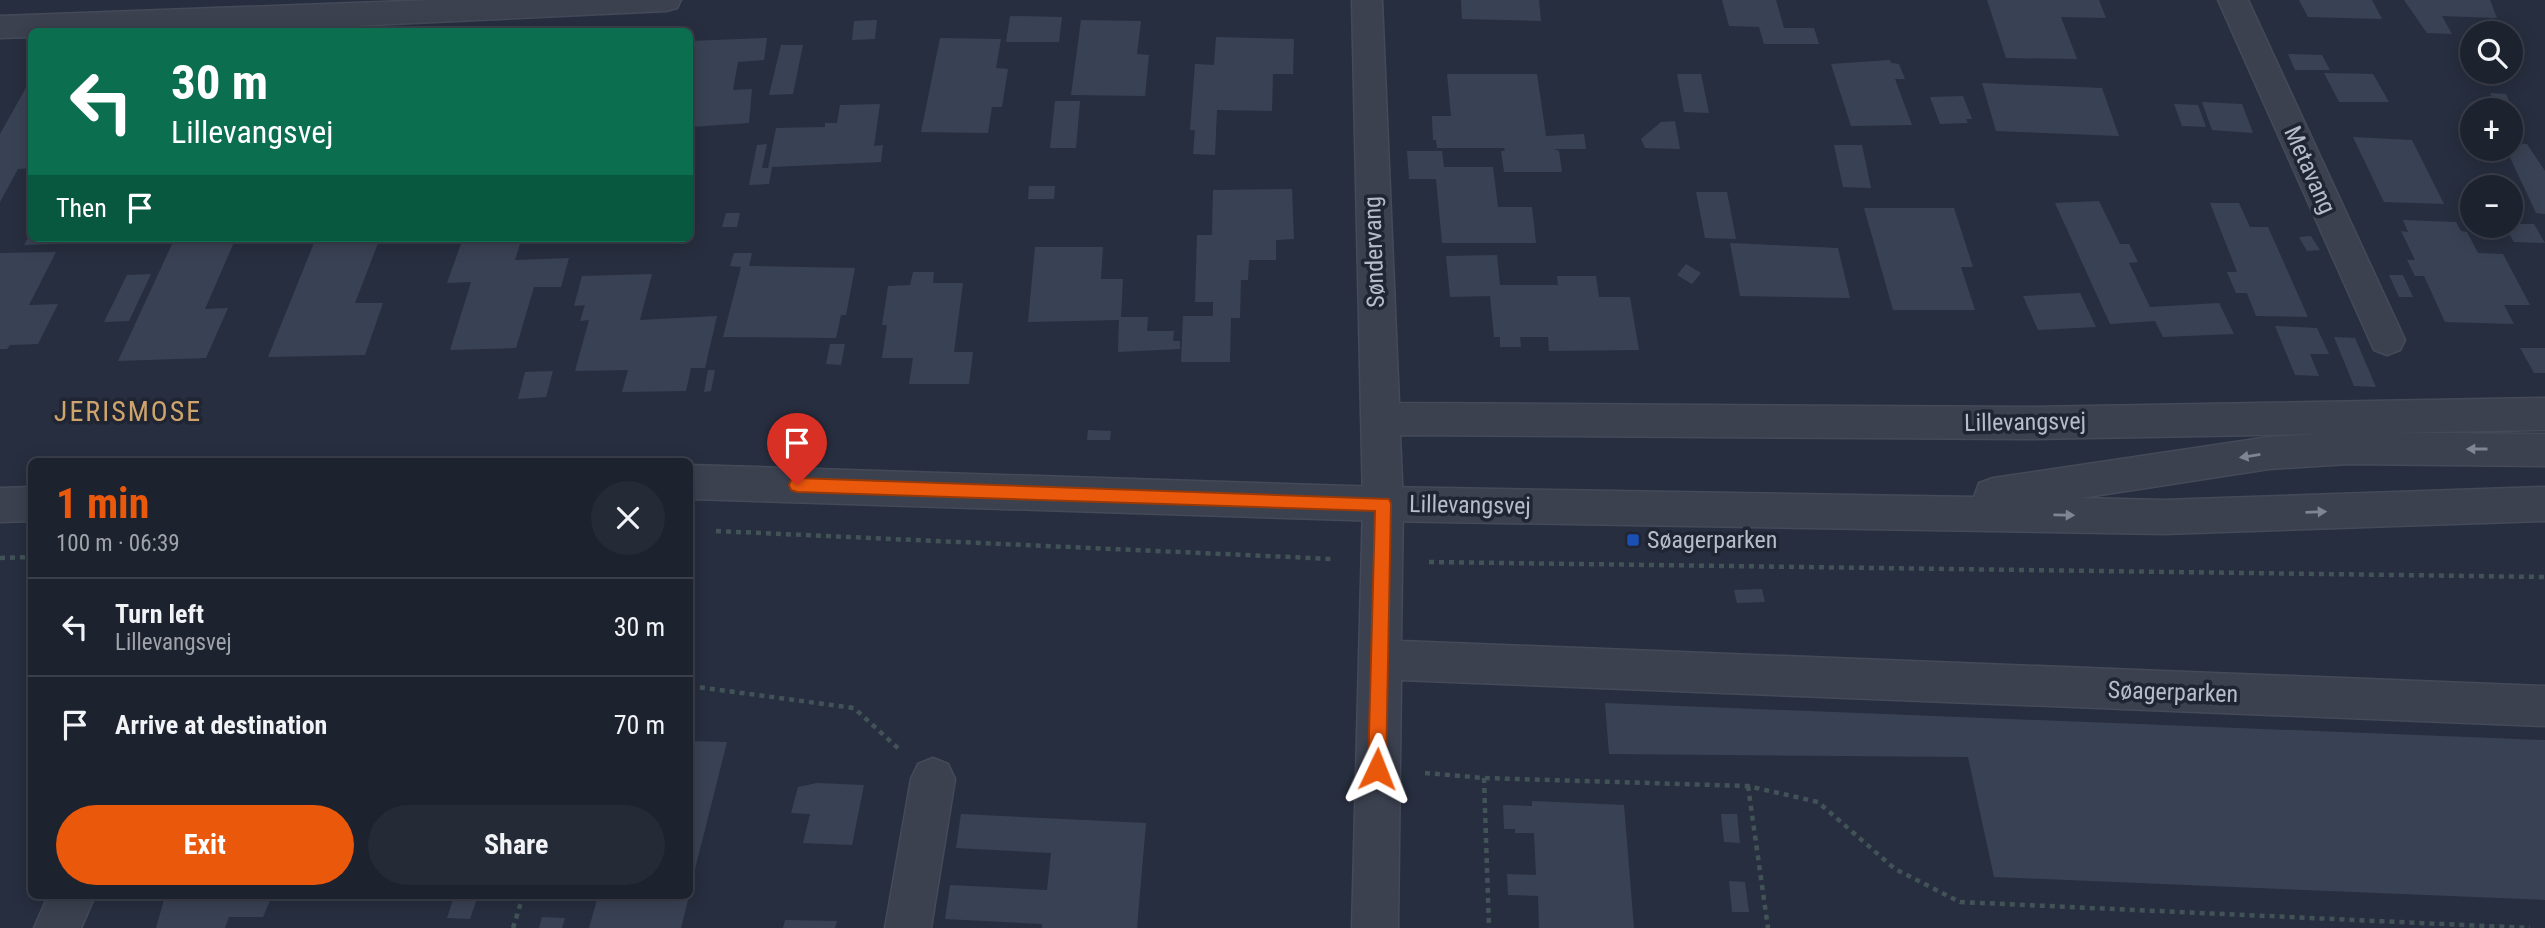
<!DOCTYPE html>
<meta charset="utf-8">
<style>
:root{--surface:#1d222f;--page:#252a37;--text:#f1f3f6;--muted:#a0a4aa;--line:#3b3f4b;--accent:#ea580c}
body{margin:0;font-family:"Roboto Condensed",sans-serif;background:var(--page);color:var(--text);height:100vh;display:flex;flex-direction:column;font-size:26px;white-space:nowrap}
*{box-sizing:border-box;margin:0}
p{font-size:23px;color:var(--muted)}
.icon{flex:none;width:38px;height:38px;fill:none;stroke:currentColor;stroke-width:2;stroke-linecap:round;stroke-linejoin:round}
.map{position:relative;flex:1;overflow:hidden}
.side{position:absolute;left:28px;top:458px;width:665px;height:441px;display:flex;flex-direction:column;background:var(--surface);border-radius:10px;box-shadow:0 4px 18px #0003,0 0 0 2px var(--line)}
.side>*{flex:none}
.guide{position:absolute;left:28px;top:28px;width:665px;height:214px;border-radius:10px;box-shadow:0 4px 18px #0003,0 0 0 2px var(--line);background:#0b6e4f;color:#fff;overflow:hidden}
.fabs{position:absolute;left:2460px;top:21px;display:grid;gap:14px}
.fabs a{display:grid;place-items:center;width:63px;height:63px;border-radius:50%;background:var(--surface);box-shadow:0 4px 18px #0003,0 0 0 2px var(--line);font-size:35px}
.pin{position:absolute;display:grid;place-items:center;width:60px;height:60px;color:#fff;margin:-72px -30px;border-radius:50% 50% 50% 0;rotate:-45deg;box-shadow:0 0 7px #0007}
.pin .icon{rotate:45deg}
.me{position:absolute;width:77px;margin:-38px;rotate:2deg;stroke-linejoin:round;filter:drop-shadow(0 0 5px #0008)}
.turn{display:flex;align-items:center;gap:24px;height:147px;padding:0 28px;font-size:32px}
.turn .icon{width:91px;height:91px;stroke-width:2.5}
.turn b{display:block;font-size:49px;line-height:60px}
.then{display:flex;align-items:center;height:66px;padding:0 28px;background:#0003;gap:14px;font-size:26px}
.round{display:grid;place-items:center;flex:none;width:74px;height:74px;border-radius:37px;background:var(--page)}
.summary{display:flex;align-items:center;justify-content:space-between;height:119px;padding:0 28px}
h1{font-size:42px;font-weight:700;line-height:52px;color:var(--accent)}
.action{display:flex;gap:14px;margin-top:auto;padding:14px 28px}
.action a{flex:1;height:80px;border-radius:42px;background:var(--accent);color:#fff;font-size:28px;font-weight:700;line-height:80px;text-align:center}
.action a+a{background:var(--page);color:var(--text)}
ul{padding:0;list-style:none}
li{display:flex;align-items:center;gap:21px;height:98px;padding:0 28px;border-top:2px solid var(--line)}
li div{flex:1}
li b{display:block;font-size:26px}
li em{font-style:normal}
.map>svg:first-child{display:block}
.building{fill:#394254}
.lines{fill:none;stroke-linecap:round;stroke-linejoin:round}
.minor-casing{stroke:#444a58;stroke-width:3}
.tertiary-casing{stroke:#444a58;stroke-width:3}
.path{stroke:#425358;stroke-width:4.5;stroke-dasharray:5 5;stroke-linecap:butt}
.minor{fill:#3b414f;fill-rule:evenodd}
.tertiary{fill:#3b414f;fill-rule:evenodd}
.oneway{fill:#7f8592}
.route{fill:#ea580c;stroke:#983908;stroke-width:2}
.transit-dot{fill:#1a4fb4;stroke:#202534;stroke-width:2.5}
.labels{text-anchor:middle;stroke-width:7;stroke-linejoin:round;paint-order:stroke}
.street-label{font-size:24px;fill:#b7bcc9;stroke:#202534}
.poi-label{font-size:24px;fill:#b7bcc9;stroke:#202534;text-anchor:start}
.quarter-label{font-size:28px;letter-spacing:2px;fill:#cfa46c;stroke:#202534}
</style>
<div class="map">
<svg width="2545" height="928" viewBox="0 0 2545 928">
<rect width="100%" height="100%" fill="#272e3f"/>
<g class="building">
<polygon points="1461,0 1539,0 1541,21 1462,19"/>
<polygon points="1722,0 1776,0 1784,28 1814,28 1819,44 1764,44 1759,27 1729,26"/>
<polygon points="1987,0 2099,0 2106,18 2061,17 2077,59 2006,58"/>
<polygon points="2299,0 2372,0 2382,19 2308,17"/>
<polygon points="2404,0 2490,0 2497,18 2442,16 2452,34 2427,33"/>
<polygon points="1010,16 1062,17 1059,42 1006,42"/>
<polygon points="877,20 875,39 852,40 854,21"/>
<polygon points="1081,20 1141,21 1137,54 1149,55 1145,96 1071,95"/>
<polygon points="1216,37 1294,39 1293,74 1273,74 1272,111 1217,110 1215,155 1193,154 1195,130 1190,130 1195,64 1214,65"/>
<polygon points="767,38 764,60 738,62 733,90 752,89 749,123 690,127 690,41"/>
<polygon points="940,38 1001,39 996,68 1008,69 1002,107 992,107 988,133 921,132"/>
<polygon points="781,45 803,45 793,94 769,95"/>
<polygon points="2288,54 2322,55 2330,70 2295,70"/>
<polygon points="1890,60 1891,63 1899,64 1905,79 1895,79 1912,125 1851,126 1831,64"/>
<polygon points="2324,73 2373,74 2389,102 2339,102"/>
<polygon points="1447,74 1537,74 1546,136 1584,134 1586,149 1554,149 1559,151 1562,172 1504,172 1501,151 1505,151 1504,148 1437,148 1436,140 1433,140 1432,116 1451,116"/>
<polygon points="1677,74 1701,74 1709,113 1684,112"/>
<polygon points="32,77 32,168 18,169 0,202 0,134"/>
<polygon points="1982,83 2102,88 2119,136 1996,131"/>
<polygon points="2490,93 2506,94 2513,109 2497,108"/>
<polygon points="1963,96 1972,119 1966,119 1968,123 1940,124 1930,97"/>
<polygon points="1055,101 1080,101 1076,148 1050,148"/>
<polygon points="2202,102 2242,104 2253,133 2212,130"/>
<polygon points="880,104 874,146 883,145 881,162 772,167 769,184 749,185 757,145 767,144 762,168 768,168 776,128 825,127 825,123 837,123 840,105"/>
<polygon points="2174,104 2198,105 2206,127 2182,126"/>
<polygon points="1675,121 1680,149 1645,148 1641,139 1661,122"/>
<polygon points="2353,137 2412,140 2444,204 2384,202"/>
<polygon points="2511,143 2527,144 2545,171 2545,214 2536,213 2506,149 2511,149"/>
<polygon points="1834,145 1862,145 1871,188 1843,187"/>
<polygon points="1407,151 1442,151 1444,167 1493,167 1498,207 1532,207 1536,243 1442,243 1436,179 1409,179"/>
<polygon points="1029,186 1055,186 1054,199 1028,199"/>
<polygon points="1292,189 1294,239 1276,240 1276,260 1249,260 1248,280 1241,280 1240,318 1231,318 1230,362 1181,362 1183,316 1213,316 1213,302 1195,302 1197,235 1212,235 1213,190"/>
<polygon points="1696,192 1727,192 1736,239 1705,238"/>
<polygon points="2099,201 2120,244 2129,244 2138,262 2129,263 2150,307 2219,303 2234,334 2163,337 2155,321 2110,324 2055,203"/>
<polygon points="2210,203 2239,203 2250,227 2268,227 2308,317 2256,316 2247,293 2236,293 2227,272 2237,272"/>
<polygon points="1864,208 1954,208 1973,267 1961,267 1975,310 1893,310"/>
<polygon points="726,213 740,213 737,227 722,227"/>
<polygon points="2403,220 2456,222 2461,231 2467,232 2478,253 2503,254 2530,305 2504,305 2514,324 2445,322 2424,276 2415,276 2407,260 2415,260 2401,231 2408,232"/>
<polygon points="2511,224 2534,224 2545,243 2514,242 2504,226"/>
<polygon points="32,231 32,238 63,238 60,244 24,245"/>
<polygon points="2311,236 2320,250 2307,251 2299,237"/>
<polygon points="316,238 380,238 355,303 383,303 365,355 268,357"/>
<polygon points="463,238 522,238 515,260 569,258 561,287 534,287 516,348 450,350 471,282 447,283"/>
<polygon points="235,240 205,309 228,308 206,358 118,361 173,242"/>
<polygon points="1730,243 1838,248 1850,298 1740,296"/>
<polygon points="1035,247 1103,247 1101,279 1123,279 1121,317 1148,317 1147,331 1174,331 1173,341 1180,341 1180,349 1118,352 1119,320 1028,322"/>
<polygon points="56,252 29,305 58,304 38,344 10,345 7,349 0,349 0,253"/>
<polygon points="734,253 752,253 749,266 855,268 846,315 841,315 836,338 723,337 741,267 730,266"/>
<polygon points="1497,255 1500,285 1558,285 1557,276 1596,276 1599,297 1630,297 1639,350 1549,351 1548,337 1520,337 1521,347 1500,347 1500,337 1494,337 1490,296 1450,297 1446,256"/>
<polygon points="1686,264 1701,273 1692,284 1677,275"/>
<polygon points="913,272 934,272 933,283 963,283 954,352 973,352 969,384 909,384 913,358 882,358 887,325 882,325 888,286 910,285"/>
<polygon points="151,274 129,321 104,322 127,275"/>
<polygon points="652,274 640,320 717,316 705,368 691,368 686,391 622,392 628,370 575,371 589,320 580,321 585,305 574,306 582,276"/>
<polygon points="2389,275 2403,275 2413,297 2399,297"/>
<polygon points="2080,293 2096,327 2038,330 2023,296"/>
<polygon points="2275,326 2317,328 2329,354 2310,354 2319,376 2295,375"/>
<polygon points="2334,337 2355,338 2376,387 2354,386"/>
<polygon points="830,344 845,344 841,365 826,364"/>
<polygon points="2520,348 2545,348 2545,373 2534,373"/>
<polygon points="708,370 715,370 711,391 704,392"/>
<polygon points="553,371 546,397 518,399 525,372"/>
<polygon points="1088,430 1111,431 1110,440 1087,440"/>
<polygon points="1762,589 1765,602 1737,603 1734,590"/>
<polygon points="1605,703 2545,740 2545,900 1994,877 1968,757 1609,754"/>
<polygon points="690,741 727,742 690,889"/>
<polygon points="817,783 864,785 852,845 803,843 810,814 791,813 798,787"/>
<polygon points="1532,801 1624,805 1634,928 1539,928 1538,896 1508,895 1507,874 1536,875 1534,833 1515,833 1515,829 1504,829 1503,805 1532,806"/>
<polygon points="961,814 1146,823 1137,928 1042,928 1042,924 945,919 950,885 1047,890 1051,853 956,848"/>
<polygon points="1721,814 1737,814 1740,843 1724,842"/>
<polygon points="1729,881 1745,882 1749,912 1732,912"/>
<polygon points="165,896 272,896 263,917 229,917 225,928 156,928"/>
<polygon points="454,896 478,896 470,919 447,918"/>
<polygon points="598,896 689,896 681,928 589,928"/>
<polygon points="542,917 565,918 562,928 539,928"/>
<polygon points="785,920 837,921 835,928 783,928"/>
</g>
<g class="lines">
<defs>
<g id="minor">
<polygon points="434,0 681,0 677,8 666,11 222,32 32,32 32,37 0,38 0,16"/>
<polygon points="1352,0 1382,0 1399,403 2030,407 2545,398 2545,430 2030,439 1400,435 1403,504 1401,641 2545,686 2545,726 1401,680 1398,928 1352,928 1363,504"/>
<polygon points="2218,0 2248,0 2405,340 2400,350 2387,355 2374,350"/>
<polygon points="933,758 948,764 955,779 931,928 885,928 911,779 918,764"/>
<polygon points="48,896 95,896 81,928 34,928"/>
</g>
<g id="tertiary">
<polygon points="2348,432 2545,434 2545,466 2348,464 2269,469 2081,498 2164,500 2545,487 2545,521 2164,534 1383,521 690,499 690,465 1383,487 1974,497 1979,483 1993,478 2269,437"/>
<polygon points="32,487 32,521 0,522 0,488"/>
</g>
</defs>
<use href="#minor" class="minor-casing"/>
<use href="#tertiary" class="tertiary-casing"/>
<g class="path">
<polyline points="716,531 1333,559"/>
<polyline points="0,558 32,557"/>
<polyline points="1429,562 2545,577"/>
<polyline points="690,686 854,708 899,749"/>
<polyline points="1425,773 1484,778 1748,786 1818,802 1895,869 1960,902 2530,928"/>
<polyline points="1484,778 1489,928"/>
<polyline points="1748,786 1768,928"/>
<polyline points="513,928 523,896"/>
</g>
<use href="#minor" class="minor"/>
<use href="#tertiary" class="tertiary"/>
</g>
<defs><path id="oneway-solid" d="M-6-.8H1V-3.2L6.5 0L1 3.2V.8H-6Z" transform="scale(1.75)"/></defs>
<g class="oneway">
<use href="#oneway-solid" transform="translate(2477 449) rotate(-180)"/>
<use href="#oneway-solid" transform="translate(2250 456) rotate(171)"/>
<use href="#oneway-solid" transform="translate(2316 512) rotate(-2)"/>
<use href="#oneway-solid" transform="translate(2064 515) rotate(1)"/>
</g>
<polygon class="route" points="797,478 1389,499 1391,504 1386,769 1383,775 1377,777 1371,775 1368,769 1375,511 797,492 791,490 789,485 791,480"/>
<rect class="transit-dot" x="1626" y="533" width="14" height="14" rx="3.5"/>
<g class="labels">
<g class="street-label">
<text transform="translate(2310 170) rotate(66)" y="8">Metavang</text>
<text transform="translate(1374 252) rotate(-92)" y="8">Søndervang</text>
<text transform="translate(2025 422) rotate(-1)" y="8">Lillevangsvej</text>
<text transform="translate(1470 505) rotate(1)" y="8">Lillevangsvej</text>
<text transform="translate(2173 692) rotate(2)" y="8">Søagerparken</text>
</g>
<g class="poi-label">
<text x="1647" y="548">Søagerparken</text>
</g>
<g class="quarter-label">
<text x="128" y="421">JERISMOSE</text>
</g>
</g>
</svg>
<div class="fabs">
<a><svg class="icon" aria-label="search" viewBox="0 0 24 24"><circle cx="10" cy="10" r="6"/><path d="M15 15l6 6"/></svg></a>
<a>+</a>
<a>−</a>
</div>
<div class="pin" style="left:797px;top:485px;background:#d93025"><svg class="icon" aria-label="arrive" viewBox="0 0 24 24"><path d="M6 21V4h12l-3 4 3 4H6"/></svg></div>
<svg class="me" style="left:1377px;top:769px" viewBox="-20 -20 40 40"><path d="M0-17L14 15 0 8-14 15z" fill="#ea580c" stroke="#fff" stroke-width="4"/></svg>
<div class="guide">
<div class="turn"><svg class="icon" aria-label="left" viewBox="0 0 24 24"><path d="M17 20v-9H6M10 6l-5 5 5 5"/></svg><div><b>30 m</b>Lillevangsvej</div></div>
<div class="then">Then<svg class="icon" aria-label="arrive" viewBox="0 0 24 24"><path d="M6 21V4h12l-3 4 3 4H6"/></svg></div>
</div>
<section class="side">
<div class="summary"><div><h1>1 min</h1><p>100 m · 06:39</p></div><a class="round"><svg class="icon" aria-label="close" viewBox="0 0 24 24"><path d="M6 6l12 12M18 6L6 18"/></svg></a></div>
<ul>
<li><svg class="icon" aria-label="left" viewBox="0 0 24 24"><path d="M17 20v-9H6M10 6l-5 5 5 5"/></svg><div><b>Turn left</b><p>Lillevangsvej</p></div><em>30 m</em></li>
<li><svg class="icon" aria-label="arrive" viewBox="0 0 24 24"><path d="M6 21V4h12l-3 4 3 4H6"/></svg><div><b>Arrive at destination</b></div><em>70 m</em></li>
</ul>
<div class="action"><a>Exit</a><a>Share</a></div>
</section>
</div>
